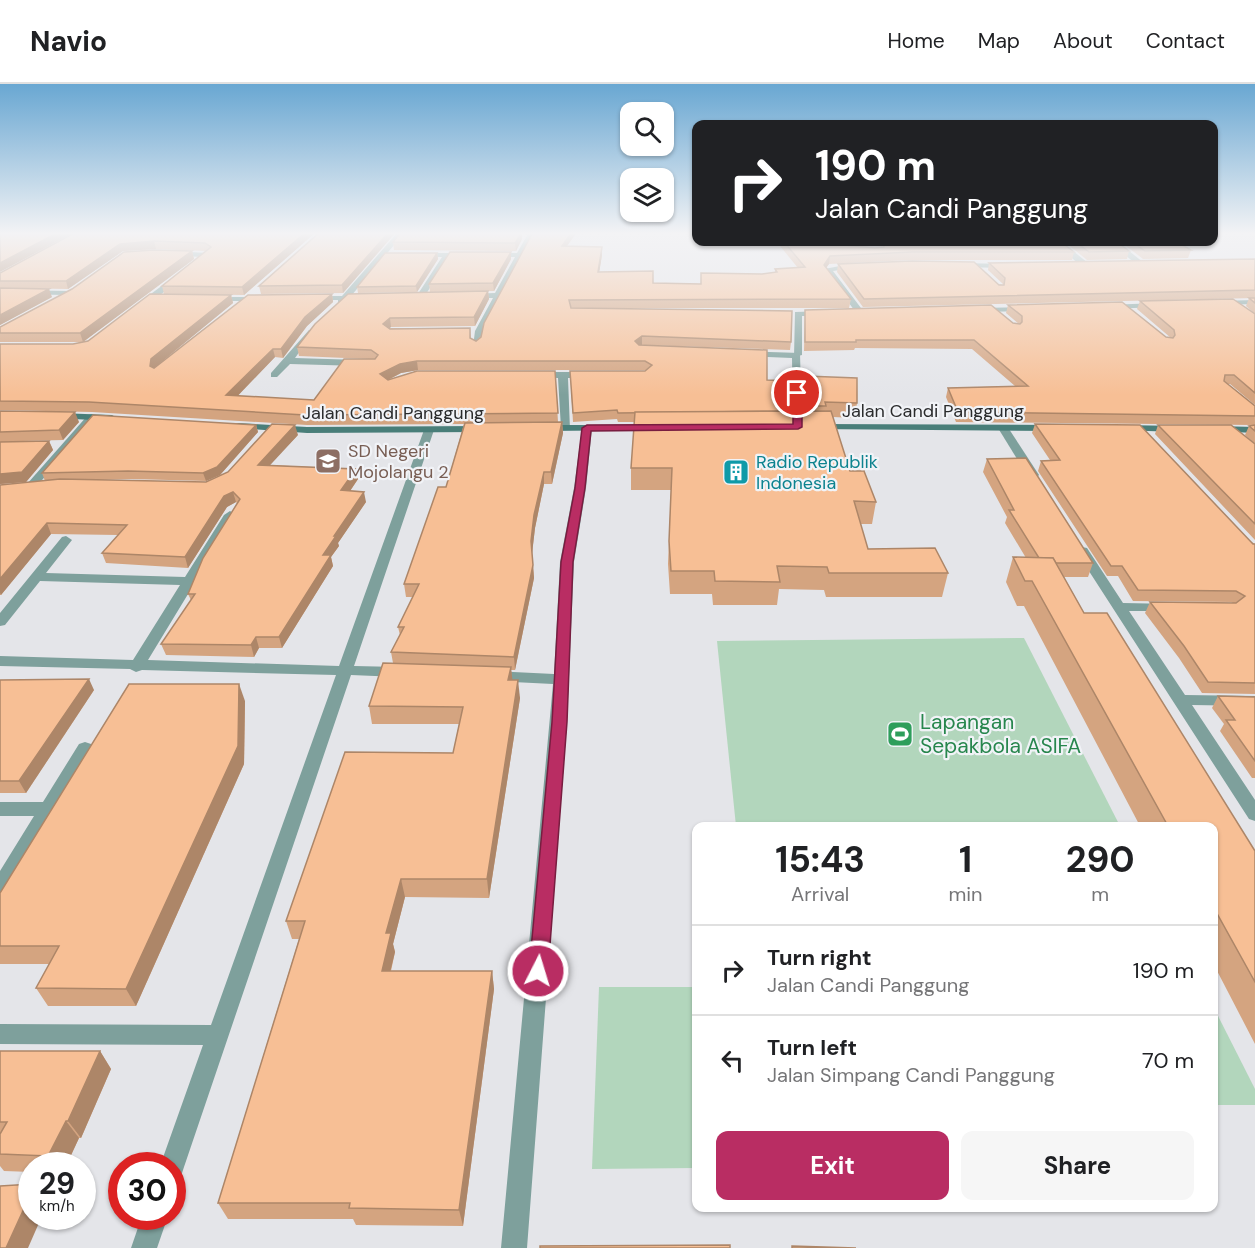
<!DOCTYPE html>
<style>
:root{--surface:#fff;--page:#f6f6f6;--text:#202124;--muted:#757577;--line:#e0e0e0;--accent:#b92d63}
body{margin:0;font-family:"DM Sans",sans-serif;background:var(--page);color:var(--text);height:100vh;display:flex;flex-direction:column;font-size:22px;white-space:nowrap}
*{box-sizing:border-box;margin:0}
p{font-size:20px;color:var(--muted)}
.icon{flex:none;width:33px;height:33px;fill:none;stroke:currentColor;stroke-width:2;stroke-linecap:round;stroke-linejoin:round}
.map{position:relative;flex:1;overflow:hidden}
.details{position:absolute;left:692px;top:738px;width:526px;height:390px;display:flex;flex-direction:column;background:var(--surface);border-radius:12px;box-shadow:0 2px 4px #0004}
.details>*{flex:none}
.top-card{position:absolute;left:692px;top:36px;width:526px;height:126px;border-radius:12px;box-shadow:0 2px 4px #0004;background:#202124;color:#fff;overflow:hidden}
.tools{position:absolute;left:620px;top:18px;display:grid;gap:12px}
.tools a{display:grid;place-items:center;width:54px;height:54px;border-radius:12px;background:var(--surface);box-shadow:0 2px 4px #0004;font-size:30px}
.speed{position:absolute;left:18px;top:1068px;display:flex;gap:12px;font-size:30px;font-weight:700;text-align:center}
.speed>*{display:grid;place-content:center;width:78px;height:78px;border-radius:50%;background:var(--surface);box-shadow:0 2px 4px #0004;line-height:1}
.speed small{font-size:15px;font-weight:400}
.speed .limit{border:9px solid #d22;background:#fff;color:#111}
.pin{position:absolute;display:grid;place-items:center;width:51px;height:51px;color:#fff;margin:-26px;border:3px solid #fff;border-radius:50%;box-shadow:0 2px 6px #0007}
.me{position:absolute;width:66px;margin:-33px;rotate:5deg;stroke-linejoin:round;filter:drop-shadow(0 0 4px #0008)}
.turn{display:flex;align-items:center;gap:21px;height:126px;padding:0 24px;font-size:27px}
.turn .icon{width:78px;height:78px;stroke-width:2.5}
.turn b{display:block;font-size:42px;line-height:51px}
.eta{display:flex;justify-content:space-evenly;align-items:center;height:102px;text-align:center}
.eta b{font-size:36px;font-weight:700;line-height:42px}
.cta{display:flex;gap:12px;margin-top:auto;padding:12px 24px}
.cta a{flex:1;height:69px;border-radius:12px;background:var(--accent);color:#fff;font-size:24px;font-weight:700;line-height:69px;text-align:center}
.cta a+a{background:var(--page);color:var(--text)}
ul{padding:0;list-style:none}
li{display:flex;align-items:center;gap:18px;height:90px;padding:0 24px;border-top:2px solid var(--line)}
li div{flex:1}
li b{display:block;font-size:22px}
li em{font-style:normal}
header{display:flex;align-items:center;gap:36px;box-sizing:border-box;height:84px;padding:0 30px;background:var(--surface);border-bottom:2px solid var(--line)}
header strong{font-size:28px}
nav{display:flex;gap:33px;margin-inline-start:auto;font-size:21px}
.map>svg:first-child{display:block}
.green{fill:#b2d6bc}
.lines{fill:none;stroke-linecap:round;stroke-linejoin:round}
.minor{fill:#7ea09c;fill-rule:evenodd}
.tertiary{fill:#7ea09c;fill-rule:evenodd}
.secondary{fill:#497e79;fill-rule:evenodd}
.wall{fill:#d4a480}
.shaded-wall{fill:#ad8668}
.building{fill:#f7bf95;stroke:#ad8668;stroke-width:1.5}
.route{fill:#b92d63;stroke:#781d40;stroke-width:1.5}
.labels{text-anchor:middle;stroke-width:4.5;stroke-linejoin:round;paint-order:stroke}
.far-street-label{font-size:18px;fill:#2a2b2c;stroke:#f1f3f7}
.far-education-label{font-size:18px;fill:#785e54;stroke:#f1f3f7;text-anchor:start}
.far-culture-label{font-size:18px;fill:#0d838f;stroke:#f1f3f7;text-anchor:start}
.leisure-label{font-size:21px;fill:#27864d;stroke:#f1f3f7;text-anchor:start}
</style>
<header>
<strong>Navio</strong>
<nav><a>Home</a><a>Map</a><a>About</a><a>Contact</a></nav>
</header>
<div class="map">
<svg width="1255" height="1164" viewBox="0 0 1255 1164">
<rect width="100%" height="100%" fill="#e4e5e9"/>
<g class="green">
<polygon points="1024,554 1120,742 736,742 717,557"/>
<polygon points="599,903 696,903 696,1084 592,1085"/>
<polygon points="1214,924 1255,1005 1255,1021 1214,1021"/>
</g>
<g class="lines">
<g class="minor">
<polygon points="398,148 405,148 351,212 366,212 366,216 347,216 341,220 338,220 338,216 309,216 309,212 342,212"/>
<polygon points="528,150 533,151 483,247 480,261 473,263 475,247 493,214 468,214 464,212 468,210 495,209 515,173 492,173 488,171 492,169 517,169"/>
<polygon points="1054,158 1062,158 1088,179 1088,183 1082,183"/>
<polygon points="1110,158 1118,158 1144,179 1137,181"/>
<polygon points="173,167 207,169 211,171 197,182 193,180 201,173 170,171"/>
<polygon points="414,169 468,169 472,171 468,173 449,173 423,215 420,215 416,213 442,173 417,173"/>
<polygon points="856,179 859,183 833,187 864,228 860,230 857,230 824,185"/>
<polygon points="958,179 1009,180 1013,182 1009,184 955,183"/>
<polygon points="175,192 182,194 142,225 136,225 136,221"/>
<polygon points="0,206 71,207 75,209 71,211 0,210"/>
<polygon points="213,213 261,213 265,215 261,217 210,217 210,213"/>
<polygon points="309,246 313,249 295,274 360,276 365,279 360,282 290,280 277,293 271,293 271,289"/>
<polygon points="744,267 800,269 802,345 793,343 792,274 747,272 744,271"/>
<polygon points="537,288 588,288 593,291 588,294 568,294 570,346 561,344 558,294 534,293 534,289"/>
<polygon points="92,330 96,331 96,335 35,404 27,404 27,400 88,331"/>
<polygon points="587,341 592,344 586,404 574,478 567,638 527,1164 501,1164 553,600 492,597 484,592 492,587 554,590 560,478 574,404 582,344"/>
<polygon points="1003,341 1007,342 1039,391 1037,393 1033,394 1027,391 998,344"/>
<polygon points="429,343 434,346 354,582 399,583 407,588 399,593 351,591 184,1083 181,1092 172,1095 172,1082 160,1082 203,961 0,960 0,940 211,941 336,591 142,586 136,588 130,585 0,582 0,572 133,576 180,501 40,497 5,541 0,542 0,529 62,453 66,452 72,456 46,489 185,493 224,431 230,427 236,431 148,576 339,582 424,346"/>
<polygon points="1082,463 1087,464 1123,519 1173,520 1175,523 1173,526 1168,527 1129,527 1185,611 1255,612 1255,622 1192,621 1255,716 1255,737 1249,735 1076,467"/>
<polygon points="85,658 91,660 93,664 7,808 0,811 0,787 34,732 0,732 0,718 43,718 79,660"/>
<polygon points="142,1132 168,1132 157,1164 131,1164"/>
</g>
<g class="tertiary">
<polygon points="1255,216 1255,220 1218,221 1214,219 1218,217"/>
<polygon points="1158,219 1161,219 1161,223 1107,225 1103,223 1107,221"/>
<polygon points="1026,223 1030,225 1029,227 978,228 974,226 978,224"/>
<polygon points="828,227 829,229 825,232 802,232 802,271 794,273 795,228"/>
</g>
<g class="secondary">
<polygon points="58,329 112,331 117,334 112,337 54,334 53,332"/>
<polygon points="238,339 307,343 481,342 486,345 481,348 307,349 234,344 234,340"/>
<polygon points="817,340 1054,341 1059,344 1054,347 813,345 813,341"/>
<polygon points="655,341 659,342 659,346 544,347 539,344 544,341"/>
<polygon points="1123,341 1177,342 1182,345 1177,348 1119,346 1119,342"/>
<polygon points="1216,342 1255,343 1255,349 1212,347 1212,343"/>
</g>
</g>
<g class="wall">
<polygon points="76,148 316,148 244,211 164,210 162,202 206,167 156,165 123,167 68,205 11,204 52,213 0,241 0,189"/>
<polygon points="396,148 343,209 261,210 259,202"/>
<polygon points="577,148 567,162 602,171 599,188 653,199 701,200 775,188 775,185 798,184 780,162 781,158 813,158 875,164 883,163 883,158 993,159 994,158 1074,168 1072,176 911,176 829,180 826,184 851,215 849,224 599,224 791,258 790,266 642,261 641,262 767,296 792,327 805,327 804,306 805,292 857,319 855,334 833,333 850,387 876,418 872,440 860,440 868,465 948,489 942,513 826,513 824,506 779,505 777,521 713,521 712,510 670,510 668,480 671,406 631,406 631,384 635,338 618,338 617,335 573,338 570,287 645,287 646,286 418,286 401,289 388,296 555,287 558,338 562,338 563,349 552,400 544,400 535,444 532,469 534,494 515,586 511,586 512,596 520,614 489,814 405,813 393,860 395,868 391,887 492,887 494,905 463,1142 356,1141 353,1135 228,1135 218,1119 299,855 292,855 286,837 453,669 459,640 372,640 369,622 393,579 391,568 400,551 398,543 413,513 406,513 404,500 446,403 464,340 307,341 92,328 0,326 0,260 73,260 88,257 231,211 233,219 154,284 332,210 333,218 307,242 283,274 275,273 237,312 314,316 369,275 299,272 297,263 315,240 488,207 489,215 475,242 391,243 389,244 470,244 471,255 476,257"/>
<polygon points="522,155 516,167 394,166 393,158"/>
<polygon points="1065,158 1117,158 1129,167 1127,175 1087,176"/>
<polygon points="1121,158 1177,158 1191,166 1188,174 1143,175"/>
<polygon points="192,167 194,175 83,258 0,258 0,243"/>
<polygon points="511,168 511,175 494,207 430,208 429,200"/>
<polygon points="437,169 438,175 417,208 358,209 357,203"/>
<polygon points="1255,175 1255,214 863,223 837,188 838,180 1004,201 988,186 989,179"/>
<polygon points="1249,214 1255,214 1255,230 1246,222"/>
<polygon points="1140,217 1255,230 1255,321 1230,300 1228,300 1255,322 1255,456 1155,350 1158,341 1255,360 1245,351 1249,342 1253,341 956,338 946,313 948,304 1015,302 972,265 855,264 854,266 804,267 805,226 1019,240 1006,229 1008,221 1171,254 1137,225"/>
<polygon points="0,327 79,338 63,356 23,357 49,357 53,366 26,398 0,400"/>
<polygon points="1035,340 1255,460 1255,610 1202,609 1179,574 1145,529 1150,518 1233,519 1231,518 1133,517 1118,492 1107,492 1038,387 1041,377 1050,376 1032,349"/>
<polygon points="256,341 258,348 220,391 206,397 131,395 92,396 206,398 228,388 298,351 269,381 356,385 358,395 350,407 366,418 338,459 339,462 331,473 333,482 282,564 259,564 254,573 166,571 161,560 191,516 188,510 237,419 236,418 227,423 188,484 106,479 102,469 118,451 51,450 1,511 0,511 0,401 45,397 42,389"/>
<polygon points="987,375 1093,479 1088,493 1064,493 1084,529 1255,767 1255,960 1214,881 1214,742 1140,742 1024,522 1017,522 1006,498 1013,473 1026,474 1005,439 1007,433 983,388"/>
<polygon points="0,596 94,606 26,709 0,709"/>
<polygon points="1218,612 1255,613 1255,694 1252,694 1220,647 1224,640 1212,624"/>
<polygon points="245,617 244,680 136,922 48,922 36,904 50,880 0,880 0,809"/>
<polygon points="0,967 100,967 111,985 81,1054 79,1054 66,1082 32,1082 32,1088 4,1087 0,1082"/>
</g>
<g class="shaded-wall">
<polygon points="59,148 75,148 0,188 0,179"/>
<polygon points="306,148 316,148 244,211 242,203"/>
<polygon points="389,148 396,148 343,209 342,201"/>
<polygon points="522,148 522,155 516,167 515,159"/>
<polygon points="572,148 577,148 562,169 562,162"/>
<polygon points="154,157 156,165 123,167 68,205 66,197 120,160"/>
<polygon points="602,163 602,171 598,196 598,188"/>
<polygon points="192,167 194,175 83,258 80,249"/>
<polygon points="511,168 511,175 494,207 493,199"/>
<polygon points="437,169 438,175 417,208 416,202"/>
<polygon points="830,172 829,180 823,188 824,181"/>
<polygon points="49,205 52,213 0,241 0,231"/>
<polygon points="488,207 489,215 475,242 474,233"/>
<polygon points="332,210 333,218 307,242 283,274 281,265 305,233"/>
<polygon points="231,211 233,219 154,284 150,282 151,275"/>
<polygon points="390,234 391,243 385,248 383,240"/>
<polygon points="642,252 642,261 635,266 635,257"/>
<polygon points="273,265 275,273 229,321 226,311"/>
<polygon points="417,277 418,286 401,289 382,299 380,290 400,280"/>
<polygon points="75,328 79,338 63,356 59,346"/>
<polygon points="562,338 563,349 552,400 551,388"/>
<polygon points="256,341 258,348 220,391 206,397 203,389"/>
<polygon points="295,341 298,351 261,391 258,381"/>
<polygon points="49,357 53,366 26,398 0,400 0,390"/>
<polygon points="356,385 358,395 344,416 341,406"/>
<polygon points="544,388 544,400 535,444 532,470 531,457 534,431"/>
<polygon points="233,408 236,418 227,423 188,484 185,473 224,412"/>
<polygon points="364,408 366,418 338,459 339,462 331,473 333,482 282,564 279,553 334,452"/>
<polygon points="47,439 51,450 1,511 0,509 0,495"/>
<polygon points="533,481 534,494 515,586 514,573"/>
<polygon points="256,553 259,564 254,573 251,561"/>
<polygon points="511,583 513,601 508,596"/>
<polygon points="89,595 94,606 26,709 19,697"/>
<polygon points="518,596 520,614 489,814 487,795"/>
<polygon points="239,600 245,617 244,680 136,922 126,905"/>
<polygon points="401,795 405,813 393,860 395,868 386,905 382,887 386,849"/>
<polygon points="492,887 494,905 463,1142 459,1126"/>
<polygon points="100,967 111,985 81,1054 68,1037"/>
<polygon points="66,1037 79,1054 66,1082 56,1082 48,1072"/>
<polygon points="32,1107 32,1132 42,1132 28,1164 6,1164"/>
</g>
<g class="building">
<polygon points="0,148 59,148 0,179"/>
<polygon points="76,148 306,148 242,203 162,202 211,163 205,159 154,157 120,160 66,197 0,197 0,189"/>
<polygon points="320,148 389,148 342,201 259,202"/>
<polygon points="401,148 522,148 515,159 393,158"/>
<polygon points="533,148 572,148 562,162 602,163 598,188 653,187 653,199 701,200 701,189 762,190 777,188 775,185 805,183 784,158 813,158 875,164 884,163 884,158 996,159 994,158 1061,158 1074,168 912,168 830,172 824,181 851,215 569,216 571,224 792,227 791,258 642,252 635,257 639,261 767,266 767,296 791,297 792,327 618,329 617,326 573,329 570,287 645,287 652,281 645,277 417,277 400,280 380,290 388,296 417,287 555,287 558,329 305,331 89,318 0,317 0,260 73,260 88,257 150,210 231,211 151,275 150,282 154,284 248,211 332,210 305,233 281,265 273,265 226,311 314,316 344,275 375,275 378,271 371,266 297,263 315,240 348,210 488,207 474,233 390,234 383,240 390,245 470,244 470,254 476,257 481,253 484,239"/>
<polygon points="1076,158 1117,158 1129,167 1089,168"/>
<polygon points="1132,158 1177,158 1191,166 1145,167"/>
<polygon points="154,166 192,167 80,249 0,249 0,243 72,205 124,168"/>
<polygon points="450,168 511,168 493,199 429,200"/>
<polygon points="385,169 437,169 416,202 357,203"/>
<polygon points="1255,175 1255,206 864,215 838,180 912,177 974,178 999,201 1004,201 1005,194 989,179"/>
<polygon points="0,204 49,205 0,231"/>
<polygon points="1249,214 1255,214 1255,219"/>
<polygon points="1233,215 1255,230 1255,309 1234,291 1225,291 1224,297 1255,322 1255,332 958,328 948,304 1028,302 974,256 856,256 856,258 805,258 805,226 991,221 1013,239 1020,240 1022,238 1022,232 1008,221 1122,218 1166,253 1173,254 1175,251 1174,246 1140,217"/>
<polygon points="805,292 857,294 857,319 825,318 826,322 807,322"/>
<polygon points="0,327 75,328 59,346 0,348"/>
<polygon points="831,327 850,387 864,387 876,418 854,417 868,465 935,464 948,489 829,489 827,483 777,482 780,498 715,497 714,487 671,487 669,457 672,384 631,384 635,328"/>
<polygon points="93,331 256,341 217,383 203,389 128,387 42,389"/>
<polygon points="562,338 551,388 544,388 534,431 531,457 533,481 514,573 391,568 404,543 398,543 419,500 404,500 438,403 446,403 465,339"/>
<polygon points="272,340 295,341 258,381 356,385 341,406 364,408 334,452 336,452 323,471 331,471 279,553 256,553 251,561 161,560 195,510 188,510 203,474 240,415 233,408 224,412 185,473 102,469 127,441 47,439 0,495 0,401 60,395 206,398 228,388"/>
<polygon points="1035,340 1140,341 1253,460 1255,460 1255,599 1208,598 1184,562 1150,518 1236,519 1245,512 1236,507 1138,506 1122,482 1111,482 1041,377 1060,376"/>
<polygon points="1158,341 1231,341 1255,360 1255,440"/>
<polygon points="1255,341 1255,347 1249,342"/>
<polygon points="49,357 22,388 0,390 0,358"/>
<polygon points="1026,374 1093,479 1056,479 1053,474 1039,474 1009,426 1014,426 987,375"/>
<polygon points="1013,473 1053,474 1084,529 1107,529 1255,767 1255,898 1214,824 1214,742 1168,742 1032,497 1025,497"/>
<polygon points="383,579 511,583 508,596 518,596 487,795 401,795 386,849 391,849 382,887 492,887 459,1126 349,1124 350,1119 218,1119 305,837 286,837 345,668 453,669 463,623 369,622"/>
<polygon points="89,595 19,697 0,697 0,596"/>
<polygon points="129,600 239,600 238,662 126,905 36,904 59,862 0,862 0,809"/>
<polygon points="1218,612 1255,613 1255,677 1226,636 1235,636"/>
<polygon points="0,967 100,967 68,1037 66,1037 48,1072 0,1070 0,1050 7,1038 0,1038"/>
<polygon points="32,1100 32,1107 6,1164 0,1164 0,1102"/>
<polygon points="730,1161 730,1164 540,1164 540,1162"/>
<polygon points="792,1162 856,1164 792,1164"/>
</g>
<linearGradient id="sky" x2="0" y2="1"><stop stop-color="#69a7d2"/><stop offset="0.48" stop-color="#f3f3f5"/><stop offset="1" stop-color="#f3f3f5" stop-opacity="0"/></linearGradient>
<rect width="1255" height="311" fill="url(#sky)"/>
<polygon class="route" points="797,306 802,309 802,343 798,345 591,347 585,404 573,478 567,638 548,887 545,893 538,895 532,893 529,887 552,638 561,478 575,404 582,344 587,341 793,340 793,309"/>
<defs>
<symbol id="school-square" viewBox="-11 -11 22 22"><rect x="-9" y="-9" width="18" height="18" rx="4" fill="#8d6e63" stroke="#f1f3f7"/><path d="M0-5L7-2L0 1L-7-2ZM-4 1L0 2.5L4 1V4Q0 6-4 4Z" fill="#fff"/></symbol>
<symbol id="building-square" viewBox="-11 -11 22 22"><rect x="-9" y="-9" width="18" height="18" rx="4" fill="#0f9aa8" stroke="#f1f3f7"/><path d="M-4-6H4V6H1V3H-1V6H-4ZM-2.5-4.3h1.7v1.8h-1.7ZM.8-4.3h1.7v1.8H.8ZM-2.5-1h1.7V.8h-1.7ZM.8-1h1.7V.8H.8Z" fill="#fff"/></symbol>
<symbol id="stadium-square" viewBox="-11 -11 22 22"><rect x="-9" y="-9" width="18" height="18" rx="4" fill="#2e9e5b" stroke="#f1f3f7"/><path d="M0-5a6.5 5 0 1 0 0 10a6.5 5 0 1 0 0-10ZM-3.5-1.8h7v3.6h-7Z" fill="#fff"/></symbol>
</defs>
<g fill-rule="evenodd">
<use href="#school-square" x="313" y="362" width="30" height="30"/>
<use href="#building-square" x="721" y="373" width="30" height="30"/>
<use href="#stadium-square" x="885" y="635" width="30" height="30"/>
</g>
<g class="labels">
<g class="far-street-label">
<text x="933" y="333">Jalan Candi Panggung</text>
<text x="393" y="335">Jalan Candi Panggung</text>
</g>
<g class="far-education-label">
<text x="348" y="373">SD Negeri<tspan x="348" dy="21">Mojolangu 2</tspan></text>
</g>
<g class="far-culture-label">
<text x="756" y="384">Radio Republik<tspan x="756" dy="21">Indonesia</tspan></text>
</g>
<g class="leisure-label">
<text x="920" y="645">Lapangan<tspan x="920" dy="24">Sepakbola ASIFA</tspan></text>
</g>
</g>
</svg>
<div class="tools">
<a><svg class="icon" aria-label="search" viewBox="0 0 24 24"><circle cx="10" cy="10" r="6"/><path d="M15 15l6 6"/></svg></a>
<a><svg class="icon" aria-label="layers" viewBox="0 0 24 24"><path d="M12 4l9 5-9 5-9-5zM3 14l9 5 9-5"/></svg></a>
</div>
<div class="speed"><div>29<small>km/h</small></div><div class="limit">30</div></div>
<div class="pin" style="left:797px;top:309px;background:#d93025"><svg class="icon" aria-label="arrive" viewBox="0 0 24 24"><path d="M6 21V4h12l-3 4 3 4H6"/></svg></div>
<svg class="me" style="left:538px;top:887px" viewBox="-20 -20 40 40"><circle r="17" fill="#b92d63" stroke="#fff" stroke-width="3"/><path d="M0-11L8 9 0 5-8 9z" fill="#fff"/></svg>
<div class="top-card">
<div class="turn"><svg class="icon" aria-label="right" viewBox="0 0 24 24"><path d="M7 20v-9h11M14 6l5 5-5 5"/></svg><div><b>190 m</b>Jalan Candi Panggung</div></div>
</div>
<section class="details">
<div class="eta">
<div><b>15:43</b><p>Arrival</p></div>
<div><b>1</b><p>min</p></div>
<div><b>290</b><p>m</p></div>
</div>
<ul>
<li><svg class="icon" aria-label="right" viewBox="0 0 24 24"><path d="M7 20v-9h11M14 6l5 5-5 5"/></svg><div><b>Turn right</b><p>Jalan Candi Panggung</p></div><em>190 m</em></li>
<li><svg class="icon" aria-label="left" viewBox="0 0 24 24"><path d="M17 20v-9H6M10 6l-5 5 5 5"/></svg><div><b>Turn left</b><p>Jalan Simpang Candi Panggung</p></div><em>70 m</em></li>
</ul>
<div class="cta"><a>Exit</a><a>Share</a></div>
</section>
</div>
